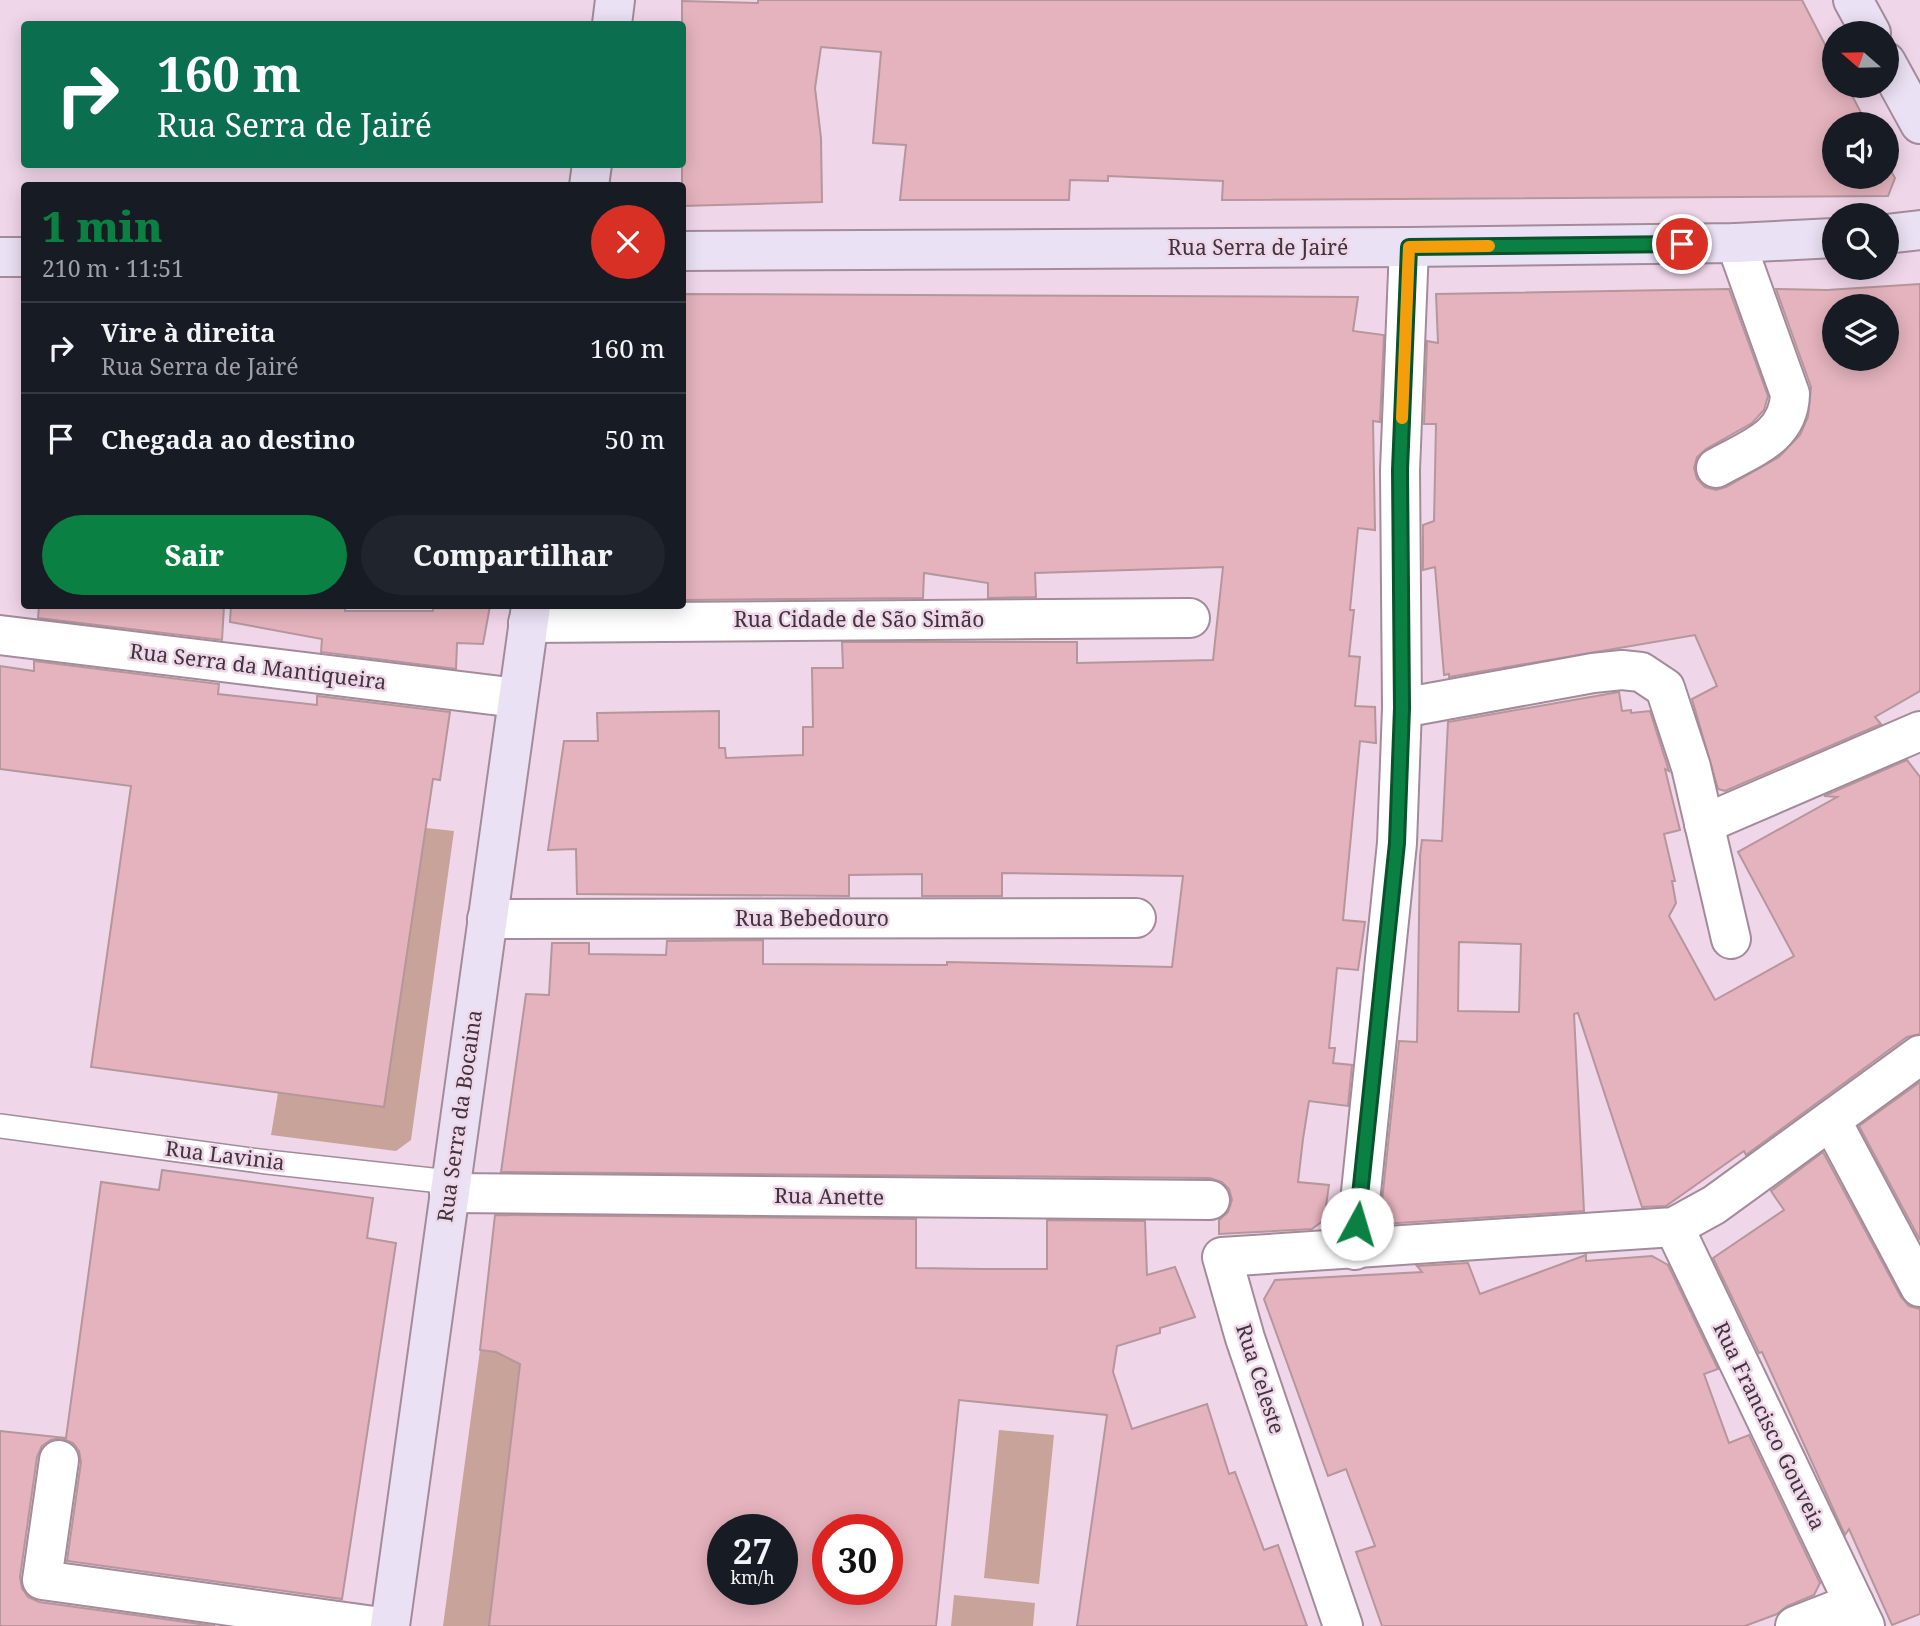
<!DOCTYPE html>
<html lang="pt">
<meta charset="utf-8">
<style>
:root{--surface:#171b24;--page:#20242c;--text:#f1f3f6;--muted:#9ea1a6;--line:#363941;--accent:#0b8043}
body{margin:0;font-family:"Noto Serif",serif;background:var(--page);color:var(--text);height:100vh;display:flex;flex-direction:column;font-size:26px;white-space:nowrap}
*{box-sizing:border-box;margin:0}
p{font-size:23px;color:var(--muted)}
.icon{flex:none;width:38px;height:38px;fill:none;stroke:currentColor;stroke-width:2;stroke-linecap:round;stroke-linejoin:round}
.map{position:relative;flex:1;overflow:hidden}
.details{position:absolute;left:21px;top:182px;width:665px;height:427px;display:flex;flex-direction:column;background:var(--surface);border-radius:7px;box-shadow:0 4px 18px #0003}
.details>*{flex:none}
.banner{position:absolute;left:21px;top:21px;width:665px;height:147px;border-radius:7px;box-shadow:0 4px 18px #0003;background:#0b6e4f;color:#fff;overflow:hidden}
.needle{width:46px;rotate:290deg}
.fabs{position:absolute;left:1822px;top:21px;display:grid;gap:14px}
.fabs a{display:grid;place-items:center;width:77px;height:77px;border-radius:50%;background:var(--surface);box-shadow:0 4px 18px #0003;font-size:35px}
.speed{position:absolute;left:707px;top:1514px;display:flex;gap:14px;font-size:35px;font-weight:700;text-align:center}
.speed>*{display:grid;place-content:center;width:91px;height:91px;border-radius:50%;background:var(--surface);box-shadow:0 4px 18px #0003;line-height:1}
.speed small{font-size:18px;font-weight:400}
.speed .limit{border:10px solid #d22;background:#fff;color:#111}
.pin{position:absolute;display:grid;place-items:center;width:60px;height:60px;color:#fff;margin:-30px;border:4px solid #fff;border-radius:50%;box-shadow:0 2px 7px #0007}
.me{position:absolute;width:77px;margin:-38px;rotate:6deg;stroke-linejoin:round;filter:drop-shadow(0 0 5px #0008)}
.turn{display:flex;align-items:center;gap:24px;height:147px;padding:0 21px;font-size:32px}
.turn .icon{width:91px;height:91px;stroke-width:2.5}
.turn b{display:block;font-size:49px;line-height:60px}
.round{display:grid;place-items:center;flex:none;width:74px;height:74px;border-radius:37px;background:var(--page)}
.overview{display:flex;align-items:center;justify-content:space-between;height:119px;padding:0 21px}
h1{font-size:42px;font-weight:800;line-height:52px;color:var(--accent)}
.cta{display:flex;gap:14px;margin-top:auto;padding:14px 21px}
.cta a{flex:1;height:80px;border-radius:42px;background:var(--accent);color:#fff;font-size:28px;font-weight:800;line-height:80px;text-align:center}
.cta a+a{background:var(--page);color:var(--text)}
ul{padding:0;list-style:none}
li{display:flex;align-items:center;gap:21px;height:91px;padding:0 21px;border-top:2px solid var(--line)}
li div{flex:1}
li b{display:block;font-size:26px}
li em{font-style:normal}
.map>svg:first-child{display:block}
.green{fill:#c7a399}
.building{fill:#e5b3bd;stroke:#b4969b;stroke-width:2;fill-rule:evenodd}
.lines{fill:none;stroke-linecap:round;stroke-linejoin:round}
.lane-casing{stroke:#a38b9c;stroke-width:26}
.street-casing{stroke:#a38b9c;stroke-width:42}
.secondary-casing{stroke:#a38b9c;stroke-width:42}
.lane{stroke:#fff;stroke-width:23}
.street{stroke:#fff;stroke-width:38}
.secondary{stroke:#eae1f4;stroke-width:38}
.route-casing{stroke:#07532c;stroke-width:18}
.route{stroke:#0b8043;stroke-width:12}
.slow{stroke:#f59e0b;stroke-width:12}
.labels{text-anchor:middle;stroke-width:5;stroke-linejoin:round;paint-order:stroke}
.street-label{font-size:21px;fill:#3e343b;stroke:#f0d6e9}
</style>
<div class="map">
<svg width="1920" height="1626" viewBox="0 0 1920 1626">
<rect width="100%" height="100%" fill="#f0d6e9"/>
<g class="green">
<polygon points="426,828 454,831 411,1140 396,1151 271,1135 278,1093 384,1107"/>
<polygon points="480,1350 521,1354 489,1626 443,1626"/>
<polygon points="999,1430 1054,1435 1039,1584 984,1578"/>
<polygon points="954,1595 1035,1603 1033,1626 951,1626"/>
</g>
<g class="building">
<polygon points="758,0 1802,0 1834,62 1834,86 1847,86 1867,124 1834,124 1834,177 1886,177 1886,162 1895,178 1888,196 1222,200 1223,181 1108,176 1108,181 1070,180 1069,200 900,200 906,145 873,143 881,52 821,47 815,88 821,138 822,202 682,206 682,1 758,3"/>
<path d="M1920,284V691L1875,717L1881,724L1725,791L1718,789L1692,699L1717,686L1695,635L1449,677V674L1444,675L1435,567L1423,570V525L1434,521L1436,424H1424L1427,341L1438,343L1436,294L1729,289L1768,396L1764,410L1752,423L1706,449L1697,457L1694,468L1697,479L1705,487L1716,490L1726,487L1779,457L1800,435L1808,417L1811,387L1776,289L1827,290ZM1834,306H1886V359H1834Z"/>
<polygon points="682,294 1358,297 1353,331 1384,335 1380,422 1373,421 1375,530 1358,528 1350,610 1354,610 1349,656 1360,657 1355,706 1375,707 1376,743 1360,741 1343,920 1365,922 1358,970 1337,968 1329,1048 1335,1048 1333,1063 1352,1065 1348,1106 1309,1101 1303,1139 1298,1182 1329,1185 1324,1220 1312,1229 1219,1234 1219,1220 1228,1212 1232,1200 1229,1189 1222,1182 1210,1178 501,1172 526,994 549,995 552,943 589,943 589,954 666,955 667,941 763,940 763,964 947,965 947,962 1172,967 1183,876 1002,873 1002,896 922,896 922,874 849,875 849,896 577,894 576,849 548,850 564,741 598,741 597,713 719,711 719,748 725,748 726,758 803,755 803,727 813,727 812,668 843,668 842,642 1077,642 1077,663 1213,660 1223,567 1035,573 1036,597 988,598 988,583 924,573 923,598 682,600"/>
<polygon points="39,606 224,606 222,640 38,618"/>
<polygon points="231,606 345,606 345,611 433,611 433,606 490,606 483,644 457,643 456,669 321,652 322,639 230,622"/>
<polygon points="34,661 219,684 218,694 317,705 317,696 450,712 440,780 433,779 384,1107 91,1067 131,786 0,769 0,666 34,671"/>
<path d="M1619,692L1622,711L1631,710V713L1650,711L1669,771L1665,769L1680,830L1664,834L1675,881H1672L1676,903L1669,916L1715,1000L1794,956L1738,852L1837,797L1824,796L1907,760L1920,777V1034L1907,1037L1746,1155L1744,1151L1666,1206L1642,1207L1578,1013L1574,1014L1584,1211L1383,1224L1380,1220L1399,1041L1417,1042L1420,856L1422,840L1442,841L1448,722ZM1459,942L1521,944L1519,1012L1458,1011Z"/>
<polygon points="1920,1082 1920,1240 1859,1126"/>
<polygon points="1823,1152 1901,1297 1909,1306 1920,1309 1920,1614 1892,1625 1849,1529 1845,1535 1762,1352 1759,1353 1713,1258 1784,1210 1771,1191"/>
<polygon points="162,1170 373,1198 367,1238 396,1243 342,1599 67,1561 81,1462 79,1451 73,1443 61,1438 51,1440 42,1446 37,1457 20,1577 22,1588 28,1597 39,1602 215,1626 0,1626 0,1431 66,1438 101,1182 159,1190"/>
<path d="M495,1215L916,1219V1268L984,1269H1047V1220L1145,1221L1147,1275L1175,1267L1195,1317L1160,1328V1333L1117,1346L1113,1372L1132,1429L1207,1404L1229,1474L1235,1472L1264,1550L1278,1545L1307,1626H1077L1107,1415L959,1400L936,1626H489L520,1364L496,1352L480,1350ZM723,1530H782V1589H723ZM828,1530H887V1589H828Z"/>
<polygon points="1586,1255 1586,1261 1652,1256 1668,1265 1718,1369 1704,1374 1729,1443 1749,1435 1820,1583 1814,1595 1787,1606 1777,1614 1745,1626 1382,1626 1356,1552 1375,1546 1346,1469 1328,1476 1264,1299 1275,1280 1422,1272 1417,1266 1468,1263 1480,1294"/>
</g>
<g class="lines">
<defs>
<polyline id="lane" points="0,1126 267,1162 450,1182"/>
<g id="street">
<path d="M1716,468C1749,449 1789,438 1790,394L1736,243"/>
<polyline points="528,623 1190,618"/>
<polyline points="0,635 517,698"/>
<polyline points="1402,708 1593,673 1622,670 1641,672 1665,688 1691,767 1731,939"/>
<polyline points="1704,824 1920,731"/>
<polyline points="487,919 1136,918"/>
<polyline points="1831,1120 1920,1287"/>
<polyline points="449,1193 1210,1200"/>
<polyline points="1674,1227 1865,1626"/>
<polyline points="1355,1250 1397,843 1402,708 1400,470 1409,247"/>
<polyline points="59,1460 42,1580 374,1626"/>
<polyline points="1343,1626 1245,1338 1222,1257 1674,1227 1714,1205 1920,1055"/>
<polyline points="1795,1626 1854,1603"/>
</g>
<g id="secondary">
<polyline points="1853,0 1871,33"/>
<polyline points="612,24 615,0"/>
<polyline points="1886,62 1920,124"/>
<polyline points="589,186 592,164"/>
<polyline points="1886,234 1920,230"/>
<polyline points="682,251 1409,247 1736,243 1834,238"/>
<polyline points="0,257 24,257"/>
<polyline points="390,1626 531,606"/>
</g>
</defs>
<use href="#lane" class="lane-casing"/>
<use href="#street" class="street-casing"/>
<use href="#secondary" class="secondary-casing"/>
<use href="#lane" class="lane"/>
<use href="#street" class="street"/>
<use href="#secondary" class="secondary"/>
</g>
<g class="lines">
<defs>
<polyline id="route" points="1357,1224 1397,843 1402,708 1400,470 1409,247 1682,244"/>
</defs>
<use href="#route" class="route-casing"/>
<use href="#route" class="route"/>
<polyline class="slow" points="1402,418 1409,247 1489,246"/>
</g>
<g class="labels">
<g class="street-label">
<text x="1258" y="255">Rua Serra de Jairé</text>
<text x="859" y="627">Rua Cidade de São Simão</text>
<text transform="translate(258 667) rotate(7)" y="7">Rua Serra da Mantiqueira</text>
<text x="812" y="926">Rua Bebedouro</text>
<text transform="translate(460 1116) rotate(-82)" y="7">Rua Serra da Bocaina</text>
<text transform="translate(225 1156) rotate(7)" y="7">Rua Lavinia</text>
<text transform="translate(829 1197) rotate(1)" y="7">Rua Anette</text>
<text transform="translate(1260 1379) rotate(72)" y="7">Rua Celeste</text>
<text transform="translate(1769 1426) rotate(64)" y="7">Rua Francisco Gouveia</text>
</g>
</g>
</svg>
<div class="fabs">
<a><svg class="needle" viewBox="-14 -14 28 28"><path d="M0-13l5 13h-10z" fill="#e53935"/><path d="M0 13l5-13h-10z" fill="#9ea1a6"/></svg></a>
<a><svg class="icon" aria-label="sound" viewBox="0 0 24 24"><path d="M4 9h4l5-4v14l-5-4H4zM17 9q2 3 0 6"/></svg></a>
<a><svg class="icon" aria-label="search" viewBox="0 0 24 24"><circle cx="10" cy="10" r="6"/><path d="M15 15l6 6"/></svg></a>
<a><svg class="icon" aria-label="layers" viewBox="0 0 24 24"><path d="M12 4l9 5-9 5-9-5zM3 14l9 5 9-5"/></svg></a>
</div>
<div class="speed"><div>27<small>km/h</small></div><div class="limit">30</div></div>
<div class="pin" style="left:1682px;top:244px;background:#d93025"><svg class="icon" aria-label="arrive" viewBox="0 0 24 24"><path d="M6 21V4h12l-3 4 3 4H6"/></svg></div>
<svg class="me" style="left:1357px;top:1224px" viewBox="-20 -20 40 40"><circle r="19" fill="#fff"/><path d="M0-13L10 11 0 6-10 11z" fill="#0b8043"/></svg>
<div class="banner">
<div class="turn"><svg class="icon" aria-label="right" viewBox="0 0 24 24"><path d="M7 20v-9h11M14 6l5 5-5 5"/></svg><div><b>160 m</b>Rua Serra de Jairé</div></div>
</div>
<section class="details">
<div class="overview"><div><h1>1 min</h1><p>210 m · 11:51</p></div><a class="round" style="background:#d93025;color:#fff"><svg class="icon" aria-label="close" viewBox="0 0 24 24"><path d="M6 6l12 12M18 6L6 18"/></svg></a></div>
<ul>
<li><svg class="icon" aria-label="right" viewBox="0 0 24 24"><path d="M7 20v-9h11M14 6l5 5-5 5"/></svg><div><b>Vire à direita</b><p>Rua Serra de Jairé</p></div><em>160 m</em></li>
<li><svg class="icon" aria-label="arrive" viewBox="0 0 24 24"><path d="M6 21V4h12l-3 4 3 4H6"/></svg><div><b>Chegada ao destino</b></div><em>50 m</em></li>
</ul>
<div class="cta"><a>Sair</a><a>Compartilhar</a></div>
</section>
</div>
